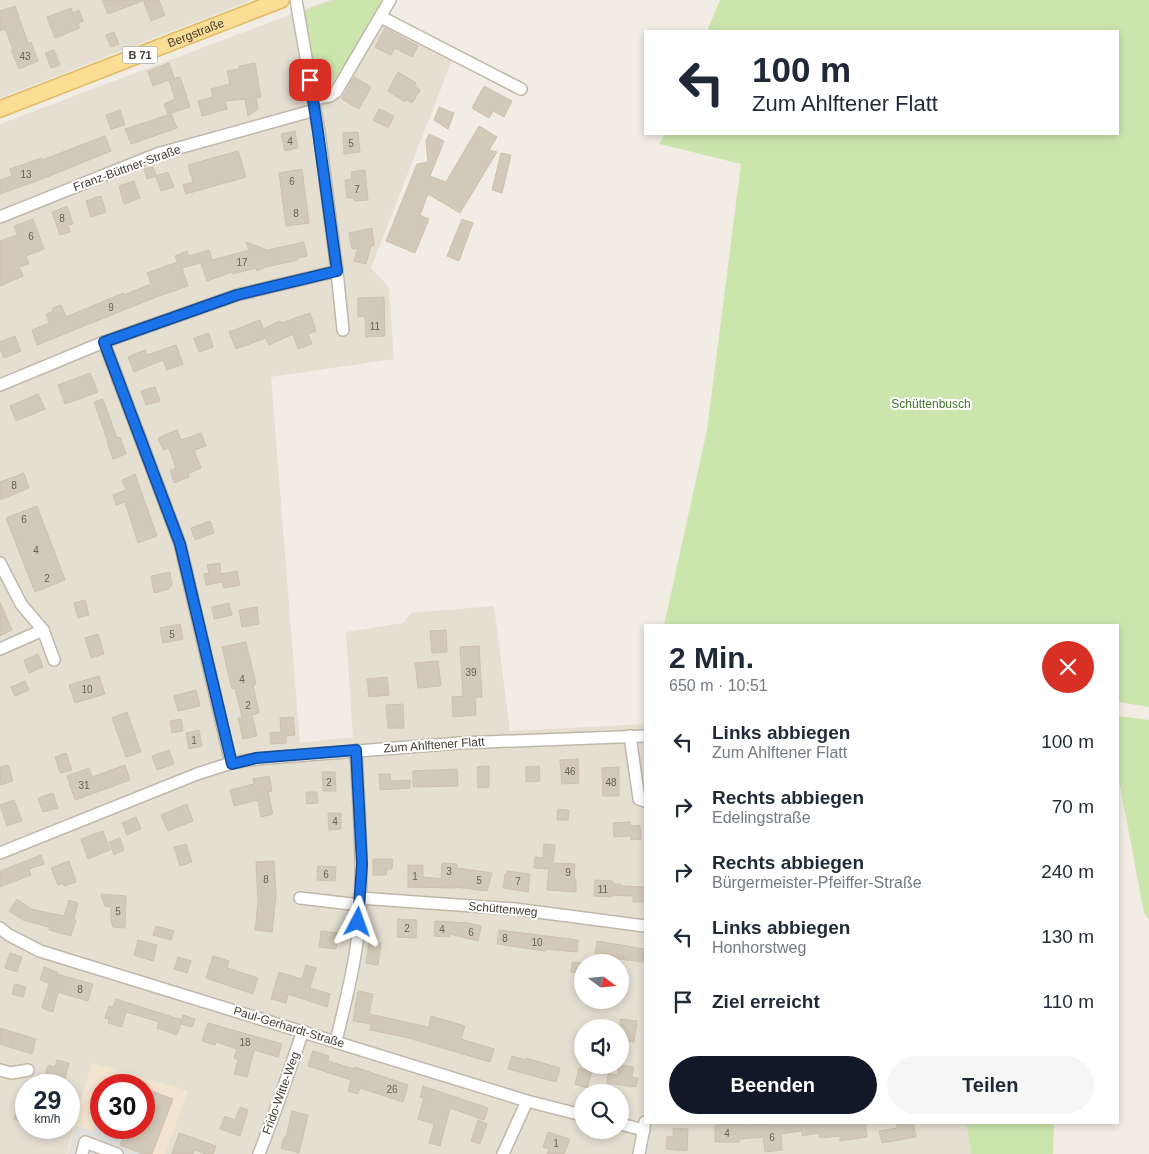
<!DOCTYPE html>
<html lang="de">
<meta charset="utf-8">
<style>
:root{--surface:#fff;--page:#f6f6f7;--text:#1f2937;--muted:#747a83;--accent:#111827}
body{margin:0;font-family:Arial,sans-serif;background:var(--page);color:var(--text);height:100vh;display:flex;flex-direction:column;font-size:19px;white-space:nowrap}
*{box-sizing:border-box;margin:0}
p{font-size:16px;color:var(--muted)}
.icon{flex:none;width:28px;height:28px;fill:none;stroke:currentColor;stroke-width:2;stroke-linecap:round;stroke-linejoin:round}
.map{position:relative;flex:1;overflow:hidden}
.details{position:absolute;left:644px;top:624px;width:475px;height:500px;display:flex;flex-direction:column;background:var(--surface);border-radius:0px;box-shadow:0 2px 8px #0003}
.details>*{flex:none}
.top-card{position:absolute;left:644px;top:30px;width:475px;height:105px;border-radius:0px;box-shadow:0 2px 8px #0003;background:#fff;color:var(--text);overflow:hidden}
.needle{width:32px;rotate:106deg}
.fabs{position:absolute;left:574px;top:954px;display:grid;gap:10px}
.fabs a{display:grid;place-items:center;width:55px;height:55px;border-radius:50%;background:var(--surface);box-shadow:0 2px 8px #0003;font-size:25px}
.speed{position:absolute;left:15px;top:1074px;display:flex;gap:10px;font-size:25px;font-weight:700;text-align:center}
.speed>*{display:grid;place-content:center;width:65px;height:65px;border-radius:50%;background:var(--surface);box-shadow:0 2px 8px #0003;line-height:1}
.speed small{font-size:12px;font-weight:400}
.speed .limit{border:8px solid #d22;background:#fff;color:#111}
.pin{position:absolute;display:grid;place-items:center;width:42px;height:42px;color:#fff;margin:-21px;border-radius:10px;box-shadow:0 2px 8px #0006}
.me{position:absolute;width:55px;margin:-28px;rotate:4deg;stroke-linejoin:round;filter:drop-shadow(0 0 4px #0008)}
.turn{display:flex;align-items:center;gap:18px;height:105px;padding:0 25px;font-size:22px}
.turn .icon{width:65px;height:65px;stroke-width:2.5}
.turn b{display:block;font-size:35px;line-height:42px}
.round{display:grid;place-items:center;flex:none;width:52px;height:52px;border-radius:26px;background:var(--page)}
.overview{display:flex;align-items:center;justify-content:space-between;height:85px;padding:0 25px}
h1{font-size:30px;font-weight:700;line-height:38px}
.primary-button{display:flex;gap:10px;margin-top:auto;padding:10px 25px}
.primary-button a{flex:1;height:58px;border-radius:30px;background:var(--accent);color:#fff;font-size:20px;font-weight:700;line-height:58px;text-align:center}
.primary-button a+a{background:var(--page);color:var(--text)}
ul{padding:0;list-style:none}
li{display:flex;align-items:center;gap:15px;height:65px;padding:0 25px}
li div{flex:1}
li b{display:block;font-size:19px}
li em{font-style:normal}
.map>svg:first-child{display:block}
.residential{fill:#e5dfd2;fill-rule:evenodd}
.commercial{fill:#f3e4cf;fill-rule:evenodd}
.green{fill:#cce5ad}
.parking{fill:#e2e0dc}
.building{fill:#d3c9ba;stroke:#cdc0ad}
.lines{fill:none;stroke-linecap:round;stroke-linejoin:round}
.minor-casing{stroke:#bfb8aa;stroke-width:14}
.major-casing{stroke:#e0ba64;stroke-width:18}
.minor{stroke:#fff;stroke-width:11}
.major{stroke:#fbdd93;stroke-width:15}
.route-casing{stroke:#114b97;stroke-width:12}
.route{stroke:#1a73e8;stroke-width:9}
.labels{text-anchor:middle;stroke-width:4;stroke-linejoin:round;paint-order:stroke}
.number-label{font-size:10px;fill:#676056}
.shield{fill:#fff;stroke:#7b7771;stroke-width:1}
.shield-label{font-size:11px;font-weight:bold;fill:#433d34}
.street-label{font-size:12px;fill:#433d34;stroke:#fff}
.park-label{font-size:12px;fill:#46732a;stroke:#fff}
</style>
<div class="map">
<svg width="1149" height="1154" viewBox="0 0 1149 1154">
<rect width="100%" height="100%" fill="#f1ede4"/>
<g class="residential">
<polygon points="0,0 252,0 0,98"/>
<path d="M329,0H397L390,15L456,50L371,268L389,287L394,359L271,377L300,743L353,737L346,632L403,623L411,613L494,606L510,731L645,724V1122L966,1123L971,1154H165L187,1091L92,1063L66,1154H0V124ZM582,962H620V1000H582ZM582,1028H620V1065H582ZM26,1085H69V1128H26ZM582,1092H620V1130H582Z"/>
</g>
<path class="commercial" d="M92,1063L188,1091L165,1154H66ZM101,1085H144V1128H101Z"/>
<g class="green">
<polygon points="335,0 383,0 379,14 351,61 323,90 317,90 304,11"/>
<polygon points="720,0 1149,0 1149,707 1118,702 1118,625 664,625 707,430 741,164 660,144 664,134 1118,134 1118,31 707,31"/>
<polygon points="1118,716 1149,720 1149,920 1144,913 1118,775"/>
<polygon points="966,1123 1054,1123 1053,1154 971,1154"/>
</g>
<polygon class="parking" points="76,1125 94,1131 96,1125 124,1135 120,1145 143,1154 68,1154"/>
<g class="building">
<polygon points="102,0 142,0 142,1 108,14"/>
<polygon points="143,0 159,0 165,15 151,21"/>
<polygon points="15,6 28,43 31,42 38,61 19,69 11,50 13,49 5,29 0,31 0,11"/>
<polygon points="71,8 73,13 79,10 83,21 78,24 80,28 55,38 47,17"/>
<polygon points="385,28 418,46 412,57 395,48 392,54 390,55 375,47"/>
<polygon points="114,32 119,44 111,47 106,35"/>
<polygon points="54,50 60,65 51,68 45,53"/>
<polygon points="169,63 174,78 153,86 148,71"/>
<polygon points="255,63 261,97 256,98 258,109 248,116 245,99 225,101 227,109 202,116 198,101 213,97 211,89 230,84 227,71 239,69 239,66"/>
<polygon points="398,72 416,83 414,86 420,90 412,103 406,99 405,102 388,91"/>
<polygon points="180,77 190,107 171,113 177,128 131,144 125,129 168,115 164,104 175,99 169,80"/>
<polygon points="354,77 371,87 359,109 342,99"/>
<polygon points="484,86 512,101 504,117 493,111 489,118 472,108"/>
<polygon points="439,107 454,113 448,129 434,120"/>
<polygon points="379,109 394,116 388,128 373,120"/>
<polygon points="120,110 125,125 111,129 106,115"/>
<polygon points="479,126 497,137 489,150 497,152 460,213 428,194 420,215 429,219 415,253 386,241 417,164 428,162 426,141 429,134 444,141 430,176 446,182"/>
<polygon points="295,131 298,148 285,151 281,134"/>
<polygon points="358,132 360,152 344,154 343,133"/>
<polygon points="105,136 111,151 42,179 0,194 0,180 12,176 10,169 41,158 42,160"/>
<polygon points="238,151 246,177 186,194 183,185 193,182 188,165"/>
<polygon points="501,153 511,155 502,193 492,190"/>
<polygon points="153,167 156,176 147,179 144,169"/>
<polygon points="302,169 309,223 286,226 279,173"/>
<polygon points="365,170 368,200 354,201 354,198 347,198 345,180 352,179 351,172"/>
<polygon points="168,172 174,187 161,191 156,176"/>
<polygon points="134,181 140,198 124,204 119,186"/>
<polygon points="101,196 106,212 91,217 86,201"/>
<polygon points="67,206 73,224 68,225 70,232 60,235 52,212"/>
<polygon points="33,219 44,249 26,256 29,264 19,267 23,276 0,286 0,241 17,235 14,226"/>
<polygon points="462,219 473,223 459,261 447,256"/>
<polygon points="372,228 374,246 371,246 366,264 354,261 358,248 352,249 349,233"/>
<polygon points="246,242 268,250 304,242 307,256 298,258 298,260 266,267 257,271 256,268 233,274 232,272 207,281 201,263 182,268 188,286 156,297 37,345 32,330 49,323 46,314 54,311 52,309 61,305 66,317 123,293 124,295 151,284 147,273 178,262 175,256 187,251 189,256 209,250 212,260 249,250"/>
<polygon points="384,297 385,336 366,337 365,316 358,317 358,298"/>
<polygon points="310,313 316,331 308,334 312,344 298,349 293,334 269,345 266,338 236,349 229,332 260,320 263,329 280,321 281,323"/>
<polygon points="209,333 213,347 199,352 194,338"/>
<polygon points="15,336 21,351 4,358 0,348 0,342"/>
<polygon points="176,345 183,364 167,370 163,360 134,372 128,357 145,350 147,355"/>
<polygon points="90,373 98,392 65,404 58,385"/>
<polygon points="155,387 160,401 146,405 141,391"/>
<polygon points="38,394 45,409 16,421 10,406"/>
<polygon points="103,399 117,438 120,437 126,454 113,459 107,442 108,442 94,402"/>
<polygon points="177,430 181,440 201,433 206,446 194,450 201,468 188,474 189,477 174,483 170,470 176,468 169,448 163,450 158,438"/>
<polygon points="24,473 29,488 0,500 0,482"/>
<polygon points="135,474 157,536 138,543 125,502 116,505 113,495 126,490 122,480"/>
<polygon points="37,506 65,580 35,592 6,518"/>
<polygon points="210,521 214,533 195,540 191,528"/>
<polygon points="220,563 221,574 237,571 240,585 224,588 222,582 206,585 204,574 209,573 207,565"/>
<polygon points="170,572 172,586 169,586 169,589 154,593 151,576"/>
<polygon points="85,600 89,615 78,618 74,603"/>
<polygon points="0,602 12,630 0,636"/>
<polygon points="229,603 232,615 214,619 212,607"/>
<polygon points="257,607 259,624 242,627 239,610"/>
<polygon points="180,624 183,639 163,643 160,628"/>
<polygon points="446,630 447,652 432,653 430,631"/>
<polygon points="98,634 104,654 91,658 85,638"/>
<polygon points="246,642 256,684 253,685 259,713 252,715 257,736 243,739 238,718 242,717 235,688 232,689 222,647"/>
<polygon points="479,646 482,697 475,697 476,715 453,717 452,697 463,696 460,647"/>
<polygon points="38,654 43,667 29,673 24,660"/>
<polygon points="438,661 441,686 418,688 415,663"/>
<polygon points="99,676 105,694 75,703 69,685"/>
<polygon points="387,677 389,695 369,697 367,679"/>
<polygon points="25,681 29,690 15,696 11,687"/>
<polygon points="196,690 200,706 178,711 174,696"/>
<polygon points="403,704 404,728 388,728 386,705"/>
<polygon points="127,712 141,752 126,757 112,718"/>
<polygon points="293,717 295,735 286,736 286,743 271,744 270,733 281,732 280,718"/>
<polygon points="181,719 183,731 172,733 170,721"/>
<polygon points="199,730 202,746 189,749 186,733"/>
<polygon points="169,750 174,764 157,770 152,756"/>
<polygon points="66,753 72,770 60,773 55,757"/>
<polygon points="578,759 579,783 562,784 560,760"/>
<polygon points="8,765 13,781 0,785 0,767"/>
<polygon points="125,765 130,780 75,800 67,776 89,768 92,777"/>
<polygon points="489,766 489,787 478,788 477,767"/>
<polygon points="539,766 540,781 526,782 526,767"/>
<polygon points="619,767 619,796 603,796 602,768"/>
<polygon points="457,769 458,786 413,787 413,771"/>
<polygon points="322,772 335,772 336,791 323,791"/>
<polygon points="379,774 390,774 391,781 410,780 410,788 380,790"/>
<polygon points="269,776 272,791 268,792 273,814 261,817 258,800 234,806 230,790 254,784 253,779"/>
<polygon points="306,792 317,792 318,803 307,804"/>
<polygon points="53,793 58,808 43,812 38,798"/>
<polygon points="14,800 22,821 7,826 0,805"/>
<polygon points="187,804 193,821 168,831 161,815"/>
<polygon points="558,809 569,810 568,820 557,820"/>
<polygon points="328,813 341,813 341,829 329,830"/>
<polygon points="136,817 141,829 127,835 122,823"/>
<polygon points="630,822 630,826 640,825 641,839 631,840 631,836 614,837 613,823"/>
<polygon points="103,831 110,850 88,859 81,839"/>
<polygon points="120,838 124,850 114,855 109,842"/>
<polygon points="186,844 192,862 180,866 174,847"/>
<polygon points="544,844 555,845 553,863 575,864 574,879 576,879 576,892 547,890 549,869 534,868 535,857 543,858"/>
<polygon points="41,855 44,864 29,869 31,875 0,887 0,871"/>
<polygon points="373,859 393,859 392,869 387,869 386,875 373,875"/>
<polygon points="69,861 76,882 64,886 63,883 58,885 51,868"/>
<polygon points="274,861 276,896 272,932 255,930 258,903 256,862"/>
<polygon points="442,863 457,864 457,868 492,873 487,891 455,887 455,888 408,887 408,865 423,865 423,877 441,879"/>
<polygon points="318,866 336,867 335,881 317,880"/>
<polygon points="507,871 530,874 528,892 503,888 505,874 507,874"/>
<polygon points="595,880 613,881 613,884 621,884 621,886 645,887 645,902 633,902 633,896 612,895 612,897 594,896"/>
<polygon points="101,894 126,896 125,928 113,927 111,921 111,907 105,906"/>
<polygon points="17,899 31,909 64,916 69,900 78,903 74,919 76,920 71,936 49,930 49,927 23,920 9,911"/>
<polygon points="398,919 417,920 416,938 397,937"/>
<polygon points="435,921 468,923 481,926 478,941 449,934 449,937 434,936"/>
<polygon points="156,926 174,931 171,940 153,935"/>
<polygon points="499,930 578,940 577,952 545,949 545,951 497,944"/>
<polygon points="321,931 338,933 336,949 319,947"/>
<polygon points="138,940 157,945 153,961 134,955"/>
<polygon points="369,941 381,943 378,965 366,963"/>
<polygon points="597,941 645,949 643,962 595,956"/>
<polygon points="10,953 22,957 17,972 5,968"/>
<polygon points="213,956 229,961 227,968 258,978 253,994 206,978"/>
<polygon points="178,957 191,961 187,973 174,969"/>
<polygon points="572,962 582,963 582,973 571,972"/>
<polygon points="306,965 316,968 310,988 330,994 327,1007 288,994 286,1003 271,999 279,972 302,979"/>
<polygon points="44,967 57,972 57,974 93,984 88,1001 58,992 53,1012 42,1008 49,983 40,980"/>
<polygon points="15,984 26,987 23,997 12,994"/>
<polygon points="358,991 373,994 369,1014 429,1027 431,1016 465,1026 461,1039 494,1049 490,1062 405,1037 370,1030 371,1024 353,1021"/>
<polygon points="116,999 182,1020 177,1035 157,1028 159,1022 126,1012 122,1027 108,1023 109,1019 105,1018 109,1006 113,1007"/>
<polygon points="183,1015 195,1019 192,1027 181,1024"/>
<polygon points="620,1019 637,1021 634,1042 620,1040"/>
<polygon points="208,1023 282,1044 278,1057 254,1050 247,1077 234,1074 238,1060 234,1058 237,1049 216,1042 215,1045 202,1041"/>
<polygon points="0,1028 36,1039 32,1054 0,1044"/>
<polygon points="313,1051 329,1056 328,1061 354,1069 355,1067 408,1085 403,1102 360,1088 358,1094 348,1091 351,1080 308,1066"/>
<polygon points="512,1056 525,1060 526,1058 560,1068 556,1082 508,1069"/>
<polygon points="57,1060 69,1063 63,1085 43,1085 48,1065 55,1067"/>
<polygon points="619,1065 634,1067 632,1077 638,1078 636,1087 607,1083 608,1074 618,1075"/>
<polygon points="579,1068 592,1072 587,1088 575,1084"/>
<polygon points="423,1086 488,1108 484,1120 450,1108 440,1146 429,1143 434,1124 418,1119 424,1098 420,1097"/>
<polygon points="25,1088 26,1088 26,1123 14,1119"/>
<polygon points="144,1088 173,1099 152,1154 143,1154 120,1145 124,1135 107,1128 144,1128"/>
<polygon points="240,1107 248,1110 240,1136 220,1129 225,1116 235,1120"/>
<polygon points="292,1111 308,1115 299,1153 281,1148 284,1137 286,1137"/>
<polygon points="478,1120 487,1124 480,1144 471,1141"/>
<polygon points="745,1122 754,1122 754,1125 782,1122 865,1122 867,1137 840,1141 840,1136 820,1138 819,1133 802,1136 802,1131 781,1134 782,1150 765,1152 763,1137 739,1139 739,1142 715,1142 715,1125 745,1124"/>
<polygon points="896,1122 913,1122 916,1137 882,1143 879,1131 897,1128"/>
<polygon points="673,1128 688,1129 687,1151 666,1149 667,1136 673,1137"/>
<polygon points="548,1132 570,1139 564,1154 547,1154 549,1149 543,1147"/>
<polygon points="179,1133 216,1146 213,1154 206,1154 195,1150 193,1154 172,1154"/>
</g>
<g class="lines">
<defs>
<g id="minor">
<polyline points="296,0 319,132 337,271 343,330"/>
<polyline points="381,17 521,89"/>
<polyline points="313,99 330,96 336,92 390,0"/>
<polyline points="0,217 157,154 315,110"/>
<polyline points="104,342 180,544 231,763"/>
<polyline points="0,385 104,342 237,295 337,271"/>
<polyline points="0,563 21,604 43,630 54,660"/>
<polyline points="0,649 43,630"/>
<polyline points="630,736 639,799 645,801"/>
<polyline points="0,853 197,774 231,763 256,759 459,743 645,736"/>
<polyline points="300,898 360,905"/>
<polyline points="360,898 515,909 645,926"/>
<polyline points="0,928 9,935 40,951 527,1101 582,1115"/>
<path d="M336,1041C344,1008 353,975 357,941C365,877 359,814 356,750"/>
<polyline points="0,1070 11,1073 28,1070"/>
<polyline points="620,1124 644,1130"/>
<polyline points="82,1154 85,1142 117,1154"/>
<polyline points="259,1154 277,1106 303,1031"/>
<polyline points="503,1154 527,1101"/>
<polyline points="639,1154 645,1122"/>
</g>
<g id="major">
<path id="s1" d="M0,109L281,0"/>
</g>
</defs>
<use href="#minor" class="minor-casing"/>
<use href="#major" class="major-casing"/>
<use href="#minor" class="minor"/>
<use href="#major" class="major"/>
</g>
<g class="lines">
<defs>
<polyline id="route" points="310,80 318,132 337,271 237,295 104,342 180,544 232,764 256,758 356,750 362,864 358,922"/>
</defs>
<use href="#route" class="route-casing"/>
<use href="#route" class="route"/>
</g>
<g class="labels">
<g class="number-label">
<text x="25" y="60">43</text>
<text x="290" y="145">4</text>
<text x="351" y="147">5</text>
<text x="26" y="178">13</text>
<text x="292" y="185">6</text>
<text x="357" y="193">7</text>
<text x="296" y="217">8</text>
<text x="62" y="222">8</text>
<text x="31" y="240">6</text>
<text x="242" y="266">17</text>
<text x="111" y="311">9</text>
<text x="375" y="330">11</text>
<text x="14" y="489">8</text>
<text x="24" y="523">6</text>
<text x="36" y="554">4</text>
<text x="47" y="582">2</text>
<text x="172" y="638">5</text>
<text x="471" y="676">39</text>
<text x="242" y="683">4</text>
<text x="87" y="693">10</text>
<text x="248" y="709">2</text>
<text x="194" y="744">1</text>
<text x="570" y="775">46</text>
<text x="329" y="786">2</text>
<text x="611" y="786">48</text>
<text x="84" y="789">31</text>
<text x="335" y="825">4</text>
<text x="449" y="875">3</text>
<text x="568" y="876">9</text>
<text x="326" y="878">6</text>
<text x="415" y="880">1</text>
<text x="266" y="883">8</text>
<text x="479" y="884">5</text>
<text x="518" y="885">7</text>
<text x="603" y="893">11</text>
<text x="118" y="915">5</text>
<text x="407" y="932">2</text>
<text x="442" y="933">4</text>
<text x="471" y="936">6</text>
<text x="505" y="942">8</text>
<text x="537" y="946">10</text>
<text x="80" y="993">8</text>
<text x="245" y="1046">18</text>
<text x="392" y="1093">26</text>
<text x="727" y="1137">4</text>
<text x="772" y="1141">6</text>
<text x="556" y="1147">1</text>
</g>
<rect class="shield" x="122.5" y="46.5" width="35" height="17" rx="4"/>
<g class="shield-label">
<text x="140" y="59">B 71</text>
</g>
<g class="street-label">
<text dy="4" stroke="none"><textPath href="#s1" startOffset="210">Bergstraße</textPath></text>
<text transform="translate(127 168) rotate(-20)" y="4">Franz-Büttner-Straße</text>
<text transform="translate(434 745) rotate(-4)" y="4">Zum Ahlftener Flatt</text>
<text transform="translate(503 909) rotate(5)" y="4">Schüttenweg</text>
<text transform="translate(289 1027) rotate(17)" y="4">Paul-Gerhardt-Straße</text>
<text transform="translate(281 1093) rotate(-70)" y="4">Frido-Witte-Weg</text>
</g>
<g class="park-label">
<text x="931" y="408">Schüttenbusch</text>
</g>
</g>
</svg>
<div class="fabs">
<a><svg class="needle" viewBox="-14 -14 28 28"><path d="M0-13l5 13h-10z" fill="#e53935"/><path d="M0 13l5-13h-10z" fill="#747a83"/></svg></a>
<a><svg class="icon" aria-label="sound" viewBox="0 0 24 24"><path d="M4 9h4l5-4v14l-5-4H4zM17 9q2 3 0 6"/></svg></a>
<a><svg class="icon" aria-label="search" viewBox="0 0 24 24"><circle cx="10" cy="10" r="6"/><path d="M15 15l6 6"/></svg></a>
</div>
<div class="speed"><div>29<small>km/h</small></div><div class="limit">30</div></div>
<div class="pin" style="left:310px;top:80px;background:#d93025"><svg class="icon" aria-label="arrive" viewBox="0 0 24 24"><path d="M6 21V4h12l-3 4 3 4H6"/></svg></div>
<svg class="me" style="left:358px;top:922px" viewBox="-20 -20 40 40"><path d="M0-17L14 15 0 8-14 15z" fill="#1a73e8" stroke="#fff" stroke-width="4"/></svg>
<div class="top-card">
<div class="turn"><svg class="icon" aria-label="left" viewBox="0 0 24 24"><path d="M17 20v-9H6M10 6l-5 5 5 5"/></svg><div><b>100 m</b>Zum Ahlftener Flatt</div></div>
</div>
<section class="details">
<div class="overview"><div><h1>2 Min.</h1><p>650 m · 10:51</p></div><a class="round" style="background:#d93025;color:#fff"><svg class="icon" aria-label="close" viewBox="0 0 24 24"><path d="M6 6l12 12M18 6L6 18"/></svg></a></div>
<ul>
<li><svg class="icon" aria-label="left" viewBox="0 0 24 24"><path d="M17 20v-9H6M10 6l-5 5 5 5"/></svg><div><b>Links abbiegen</b><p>Zum Ahlftener Flatt</p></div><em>100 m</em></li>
<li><svg class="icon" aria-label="right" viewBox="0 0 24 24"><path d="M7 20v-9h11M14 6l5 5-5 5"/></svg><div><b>Rechts abbiegen</b><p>Edelingstraße</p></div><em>70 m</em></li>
<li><svg class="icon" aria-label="right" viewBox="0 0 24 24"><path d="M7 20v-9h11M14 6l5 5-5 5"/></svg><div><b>Rechts abbiegen</b><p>Bürgermeister-Pfeiffer-Straße</p></div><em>240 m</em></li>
<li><svg class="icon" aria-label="left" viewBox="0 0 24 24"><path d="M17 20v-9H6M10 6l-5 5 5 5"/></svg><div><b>Links abbiegen</b><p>Honhorstweg</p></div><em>130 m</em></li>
<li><svg class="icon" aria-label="arrive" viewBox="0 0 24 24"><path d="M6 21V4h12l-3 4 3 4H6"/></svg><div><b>Ziel erreicht</b></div><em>110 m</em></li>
</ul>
<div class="primary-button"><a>Beenden</a><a>Teilen</a></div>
</section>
</div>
